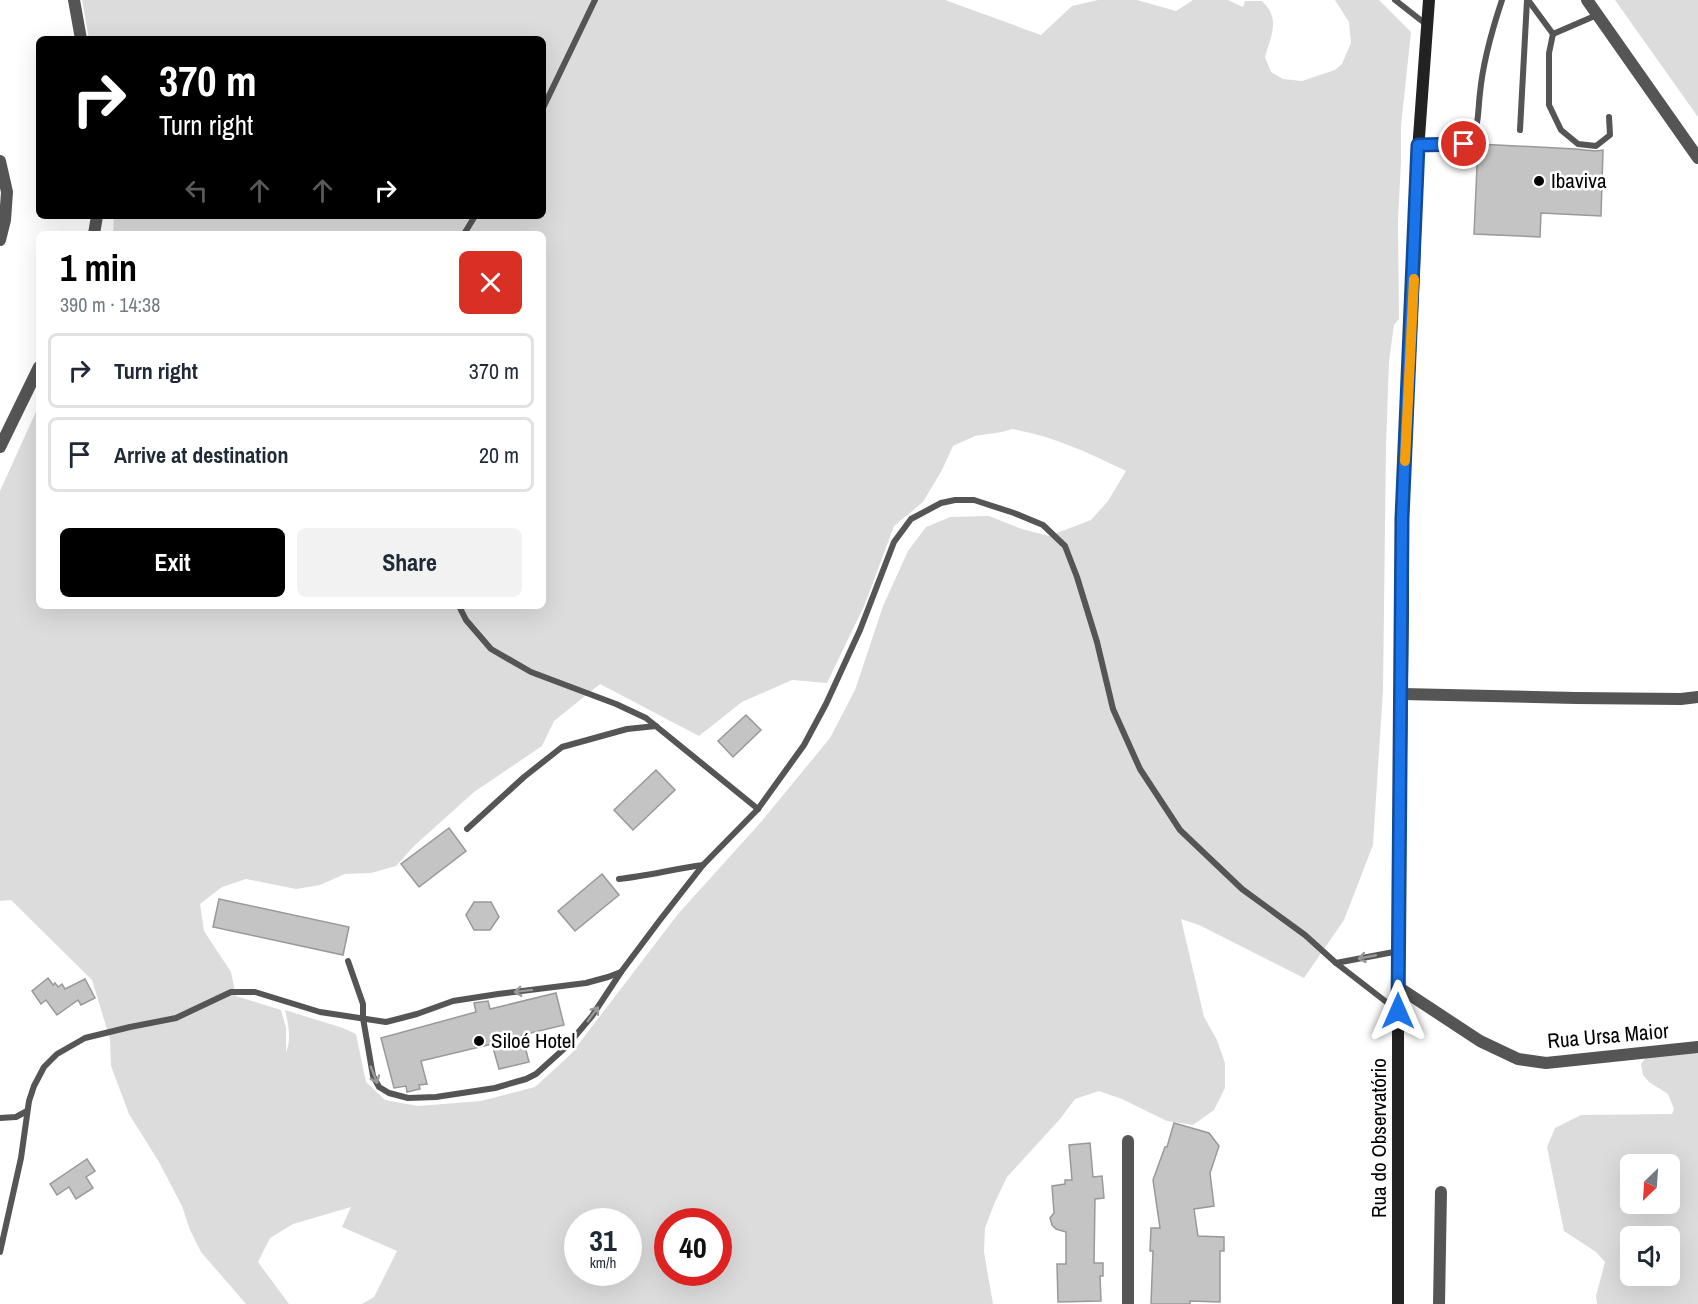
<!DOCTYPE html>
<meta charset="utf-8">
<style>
:root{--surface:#fff;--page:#f2f2f3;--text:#1f2937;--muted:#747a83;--line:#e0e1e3;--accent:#000}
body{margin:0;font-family:"Archivo Narrow",sans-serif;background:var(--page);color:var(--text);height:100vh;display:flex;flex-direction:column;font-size:22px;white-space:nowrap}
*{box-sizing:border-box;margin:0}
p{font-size:20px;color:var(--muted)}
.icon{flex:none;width:33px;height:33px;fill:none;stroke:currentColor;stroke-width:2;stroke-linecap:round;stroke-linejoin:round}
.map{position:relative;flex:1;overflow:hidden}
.panel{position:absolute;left:36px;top:231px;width:510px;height:378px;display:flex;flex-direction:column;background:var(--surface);border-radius:9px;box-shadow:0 6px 24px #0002}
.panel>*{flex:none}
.guide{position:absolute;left:36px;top:36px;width:510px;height:183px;border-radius:9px;box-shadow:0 6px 24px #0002;background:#000;color:#fff;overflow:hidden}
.needle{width:39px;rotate:205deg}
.tools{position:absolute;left:1620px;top:1154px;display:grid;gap:12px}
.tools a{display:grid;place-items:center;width:60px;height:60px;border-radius:9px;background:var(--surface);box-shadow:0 6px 24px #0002;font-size:30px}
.speed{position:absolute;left:564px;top:1208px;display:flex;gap:12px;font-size:30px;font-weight:700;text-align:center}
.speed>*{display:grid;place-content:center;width:78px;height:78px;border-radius:50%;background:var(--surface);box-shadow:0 6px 24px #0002;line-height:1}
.speed small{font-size:15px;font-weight:400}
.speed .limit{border:9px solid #d22;background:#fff;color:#111}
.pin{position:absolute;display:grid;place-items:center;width:51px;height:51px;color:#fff;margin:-26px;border:3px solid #fff;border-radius:50%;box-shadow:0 2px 6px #0007}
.me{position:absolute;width:66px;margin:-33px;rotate:0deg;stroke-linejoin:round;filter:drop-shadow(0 0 4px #0008)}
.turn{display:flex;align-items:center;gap:21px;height:126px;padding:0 24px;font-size:27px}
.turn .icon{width:78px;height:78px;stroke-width:2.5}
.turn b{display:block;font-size:42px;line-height:51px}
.lanes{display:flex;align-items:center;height:57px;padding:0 24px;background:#0003;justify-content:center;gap:30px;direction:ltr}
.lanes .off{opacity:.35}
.round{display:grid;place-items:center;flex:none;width:63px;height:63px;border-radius:9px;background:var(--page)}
.overview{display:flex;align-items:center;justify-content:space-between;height:102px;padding:0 24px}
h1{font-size:36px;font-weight:800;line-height:45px;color:var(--accent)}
.primary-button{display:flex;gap:12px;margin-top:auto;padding:12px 24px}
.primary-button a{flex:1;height:69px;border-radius:9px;background:var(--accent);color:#fff;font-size:24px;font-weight:800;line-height:69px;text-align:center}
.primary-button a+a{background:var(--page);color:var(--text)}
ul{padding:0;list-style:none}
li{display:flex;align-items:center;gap:18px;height:75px;margin:0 12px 9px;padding:0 12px;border:3px solid var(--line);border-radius:9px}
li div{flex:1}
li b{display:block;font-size:22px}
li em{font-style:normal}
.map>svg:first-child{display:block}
.green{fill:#dcdcdc;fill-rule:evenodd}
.building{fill:#c4c4c4;stroke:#999;stroke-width:1.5}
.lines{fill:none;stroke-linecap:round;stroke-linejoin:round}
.lane{stroke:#555;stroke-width:6}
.street{stroke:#555;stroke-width:12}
.secondary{stroke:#222;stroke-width:12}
.oneway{stroke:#999}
.route-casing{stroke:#114b97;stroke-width:15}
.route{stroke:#1a73e8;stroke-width:10}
.slow{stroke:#f59e0b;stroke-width:10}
.poi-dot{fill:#000;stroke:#fff;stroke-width:2}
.labels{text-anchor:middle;stroke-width:5;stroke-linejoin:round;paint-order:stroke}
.poi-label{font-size:21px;fill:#000;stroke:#fff;text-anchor:start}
.street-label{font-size:21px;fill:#000;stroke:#fff}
</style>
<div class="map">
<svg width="1698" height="1304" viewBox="0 0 1698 1304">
<rect width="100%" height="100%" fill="#fff"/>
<g class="green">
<path d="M82,0H945L1041,35L1072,6L1098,0H1137L1176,11L1193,0H1228L1243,7L1245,1H1262C1281,19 1271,35 1265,57L1271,72L1283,79L1302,81L1335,70L1342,64L1351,43L1349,22L1335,0H1379L1411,32L1401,126V161L1398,221L1399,319L1394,325L1389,361L1386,446L1383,690L1373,845L1344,920L1304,978L1199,925L1181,919L1204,1017L1217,1040L1225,1063V1088L1214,1110L1193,1125L1167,1121L1122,1099L1099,1091L1075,1099L1060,1119L1007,1177L995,1202L985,1228L984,1252L993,1304H362L374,1297L397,1251L342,1227L351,1207L293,1224L270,1238L258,1262L289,1304H246L201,1252L190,1230L182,1206L159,1162L129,1114L111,1066L110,1039L92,980L11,900L0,901V491L39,405V606H543V234H113L114,216H543V39H89ZM1012,429C1053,436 1089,453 1126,471L1108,501L1091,520L1049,536L1022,529L989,516L950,517L926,527L908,551L883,606L855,690L830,738L761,822L678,914L571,1054L535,1087L481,1101L418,1106L385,1100L366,1082L356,1034L343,1028L285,1010C288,1023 292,1039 286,1052V1028L281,1010L236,996L231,972L204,931L200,904L222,887L246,879L296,889L320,885L345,874L371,873L396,866L414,846L474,792L542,746L554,721L600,684L699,736L742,702L792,680L827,683L865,604L894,526L923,502L942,470L953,446L975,436L1002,432ZM578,1221H628V1272H578ZM668,1221H718V1272H668Z"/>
<polygon points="1615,0 1698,0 1698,117"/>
<path d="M1698,1042V1304H1597L1596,1296L1605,1262L1596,1252L1564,1231L1547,1147L1555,1128L1581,1115L1672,1114L1674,1109L1668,1094L1649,1082L1643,1075L1641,1064L1647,1056ZM1630,1164H1670V1203H1630ZM1630,1236H1670V1275H1630Z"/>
</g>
<g class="building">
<polygon points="1478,144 1576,149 1595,151 1603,150 1601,216 1541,213 1540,237 1474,234"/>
<polygon points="746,715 761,730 733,757 718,741"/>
<polygon points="656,770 675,790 633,830 614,810"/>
<polygon points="449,828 466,851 419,887 401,864"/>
<polygon points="602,874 619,895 575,931 558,911"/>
<polygon points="219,899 349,927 343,955 213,927"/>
<polygon points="474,902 491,902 499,917 490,930 474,930 466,915"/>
<polygon points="48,978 53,985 55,983 58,987 62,984 65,989 85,979 95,998 81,1005 78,1000 57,1015 46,1000 41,1004 32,991"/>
<polygon points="556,993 564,1025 522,1035 529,1062 499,1069 492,1044 421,1061 427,1084 419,1085 420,1089 407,1092 406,1086 394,1088 381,1038 476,1012 474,1003 488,1001 490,1009"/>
<polygon points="1174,1123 1209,1133 1219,1146 1210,1173 1214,1206 1194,1209 1198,1236 1224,1237 1224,1251 1220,1251 1220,1302 1190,1301 1190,1304 1151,1304 1153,1251 1150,1251 1151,1228 1160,1228 1153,1180 1165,1147 1167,1147"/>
<polygon points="1090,1143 1093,1177 1102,1176 1104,1198 1095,1199 1094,1263 1103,1263 1103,1276 1100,1276 1101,1301 1058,1302 1057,1264 1066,1264 1066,1232 1056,1229 1052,1225 1050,1218 1054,1213 1052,1186 1065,1184 1065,1180 1072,1180 1069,1145"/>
<polygon points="87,1159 95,1171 86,1177 93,1188 76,1199 69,1187 57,1195 50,1184"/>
</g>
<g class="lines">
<g class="lane">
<polyline points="1395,0 1427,25"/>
<polyline points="1528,0 1553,34 1597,15"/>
<polyline points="1553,34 1549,53 1549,105 1561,130 1578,144 1596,146 1610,135 1609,117"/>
<polyline points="543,108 595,0"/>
<polyline points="1520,130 1527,0"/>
<path d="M1418,145L1464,144L1473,139C1479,125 1478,108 1480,93C1483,61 1492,30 1502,0"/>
<polyline points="464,234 475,216"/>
<polyline points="459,606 466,620 491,649 531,672 616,704 646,718 758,809"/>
<polyline points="467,829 524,777 562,747 627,729 656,726"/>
<path d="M619,879C647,876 674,869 703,865"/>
<polyline points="348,961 363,1004 363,1018 373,1076 379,1087 389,1093 408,1098 436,1097 495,1088 526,1079 536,1074 566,1047 592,1016 621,972 660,920 703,865 758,809 804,745 826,704 860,630 894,542 911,519 941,503 955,500 974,500 1014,513 1043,525 1065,546 1077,577 1097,642 1113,709 1140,769 1180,830 1242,889 1305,935 1336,963 1398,1011"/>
<polyline points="1336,963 1399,951"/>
<polyline points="0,1118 16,1117 27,1111"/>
<polyline points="0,1252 21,1158 29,1101 34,1086 44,1067 57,1054 85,1038 130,1027 176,1018 231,992 255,992 320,1012 386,1022 417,1014 453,1001 498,994 586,983 608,977 621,972"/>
</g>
<g class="street">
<polyline points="74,0 81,39"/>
<polyline points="1587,0 1698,158"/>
<polyline points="0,161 7,192 5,220 0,240"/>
<polyline points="94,234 97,216"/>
<polyline points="0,447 39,367"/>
<polyline points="1402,694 1576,698 1681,699 1698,697"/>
<polyline points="1398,987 1480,1041 1518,1059 1546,1063 1698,1047"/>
<polyline points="1128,1141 1128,1304"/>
<polyline points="1439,1304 1441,1192"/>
</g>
<polyline class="secondary" points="1398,1304 1398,987 1403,600 1402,518 1414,271 1416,178 1429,0"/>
</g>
<defs><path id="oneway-shaft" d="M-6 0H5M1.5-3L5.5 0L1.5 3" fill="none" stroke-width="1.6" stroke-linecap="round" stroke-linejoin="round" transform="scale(1.5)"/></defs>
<g class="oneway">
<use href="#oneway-shaft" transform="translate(1367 957) rotate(169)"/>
<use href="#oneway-shaft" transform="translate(523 991) rotate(173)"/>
<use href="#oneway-shaft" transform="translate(593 1014) rotate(-54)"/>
<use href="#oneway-shaft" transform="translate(374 1075) rotate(69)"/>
</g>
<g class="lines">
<defs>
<polyline id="route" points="1398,1011 1402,518 1418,145 1464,144"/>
</defs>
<use href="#route" class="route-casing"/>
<use href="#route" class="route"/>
<polyline class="slow" points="1405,461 1414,279"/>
</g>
<g class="poi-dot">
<circle cx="1539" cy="181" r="6"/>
<circle cx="479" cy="1041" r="6"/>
</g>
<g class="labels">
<g class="poi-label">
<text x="1551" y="188">Ibaviva</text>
<text x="491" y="1048">Siloé Hotel</text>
</g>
<g class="street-label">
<text transform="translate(1608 1036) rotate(-5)" y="7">Rua Ursa Maior</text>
<text transform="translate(1379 1138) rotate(-90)" y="7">Rua do Observatório</text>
</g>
</g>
</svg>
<div class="tools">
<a><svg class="needle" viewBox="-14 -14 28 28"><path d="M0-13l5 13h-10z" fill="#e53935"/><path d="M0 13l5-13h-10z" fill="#747a83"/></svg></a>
<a><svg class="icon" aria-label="sound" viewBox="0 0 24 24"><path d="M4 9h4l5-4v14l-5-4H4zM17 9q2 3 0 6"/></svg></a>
</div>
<div class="speed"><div>31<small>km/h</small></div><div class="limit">40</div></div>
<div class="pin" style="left:1464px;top:144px;background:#d93025"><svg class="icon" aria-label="arrive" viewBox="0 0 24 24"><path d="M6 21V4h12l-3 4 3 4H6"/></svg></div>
<svg class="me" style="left:1398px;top:1011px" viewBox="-20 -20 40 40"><path d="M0-17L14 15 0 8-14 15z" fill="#1a73e8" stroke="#fff" stroke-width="4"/></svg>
<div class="guide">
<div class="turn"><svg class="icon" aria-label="right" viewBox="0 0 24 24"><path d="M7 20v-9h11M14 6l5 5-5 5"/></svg><div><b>370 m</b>Turn right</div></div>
<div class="lanes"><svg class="icon off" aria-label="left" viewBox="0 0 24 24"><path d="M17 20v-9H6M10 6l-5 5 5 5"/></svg><svg class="icon off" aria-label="ahead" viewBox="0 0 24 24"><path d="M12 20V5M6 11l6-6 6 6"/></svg><svg class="icon off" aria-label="ahead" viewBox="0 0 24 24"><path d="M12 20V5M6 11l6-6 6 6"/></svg><svg class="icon" aria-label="right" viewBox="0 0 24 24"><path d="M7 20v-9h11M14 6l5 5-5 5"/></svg></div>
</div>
<section class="panel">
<div class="overview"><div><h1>1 min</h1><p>390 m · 14:38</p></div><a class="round" style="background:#d93025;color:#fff"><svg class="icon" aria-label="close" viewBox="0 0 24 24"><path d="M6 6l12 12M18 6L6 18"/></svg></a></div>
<ul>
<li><svg class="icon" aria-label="right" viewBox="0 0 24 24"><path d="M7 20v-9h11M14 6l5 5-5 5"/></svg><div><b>Turn right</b></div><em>370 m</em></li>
<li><svg class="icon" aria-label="arrive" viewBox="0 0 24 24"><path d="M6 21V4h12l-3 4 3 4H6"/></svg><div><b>Arrive at destination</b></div><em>20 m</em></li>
</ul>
<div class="primary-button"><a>Exit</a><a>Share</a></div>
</section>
</div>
